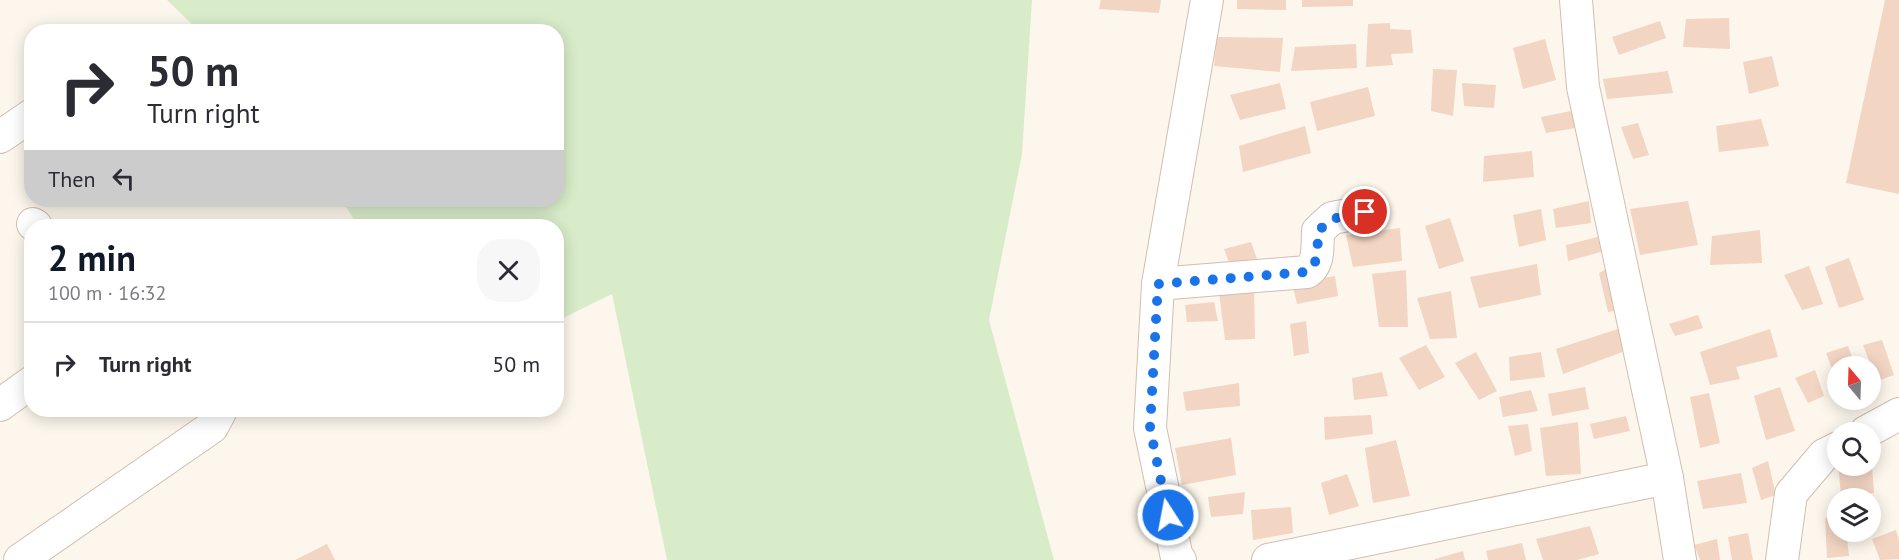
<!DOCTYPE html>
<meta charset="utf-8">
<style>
:root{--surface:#fff;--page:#f7f7f7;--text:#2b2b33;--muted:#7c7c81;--line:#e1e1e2;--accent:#111827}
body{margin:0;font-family:"PT Sans",sans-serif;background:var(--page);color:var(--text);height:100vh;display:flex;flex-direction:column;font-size:22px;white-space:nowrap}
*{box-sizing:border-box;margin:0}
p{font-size:20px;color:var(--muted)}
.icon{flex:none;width:33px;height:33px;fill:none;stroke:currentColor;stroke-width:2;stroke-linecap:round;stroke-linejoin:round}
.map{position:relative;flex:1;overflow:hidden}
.drawer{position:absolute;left:24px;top:219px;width:540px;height:198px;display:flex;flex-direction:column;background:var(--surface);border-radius:24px;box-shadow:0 3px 15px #0003}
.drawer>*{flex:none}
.banner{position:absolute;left:24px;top:24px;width:540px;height:183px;border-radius:24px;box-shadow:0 3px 15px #0003;background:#fff;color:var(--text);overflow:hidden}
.needle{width:39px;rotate:341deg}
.fabs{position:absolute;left:1827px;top:356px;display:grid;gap:12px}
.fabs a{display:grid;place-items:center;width:54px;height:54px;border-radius:50%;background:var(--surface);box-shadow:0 3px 15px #0003;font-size:30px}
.pin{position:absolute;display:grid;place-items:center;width:51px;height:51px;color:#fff;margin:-26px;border:3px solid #fff;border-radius:50%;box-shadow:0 2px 6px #0007}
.me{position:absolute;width:66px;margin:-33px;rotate:349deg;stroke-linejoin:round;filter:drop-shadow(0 0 4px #0008)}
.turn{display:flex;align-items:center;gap:21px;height:126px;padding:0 24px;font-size:27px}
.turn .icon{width:78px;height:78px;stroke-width:2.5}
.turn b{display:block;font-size:42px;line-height:51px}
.then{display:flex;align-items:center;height:57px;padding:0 24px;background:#0003;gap:12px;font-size:22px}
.round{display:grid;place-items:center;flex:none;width:63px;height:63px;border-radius:24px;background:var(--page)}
.headline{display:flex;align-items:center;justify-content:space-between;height:102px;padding:0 24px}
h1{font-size:36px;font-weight:700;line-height:45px;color:var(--accent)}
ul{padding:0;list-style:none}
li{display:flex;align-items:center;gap:18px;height:84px;padding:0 24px;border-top:2px solid var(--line)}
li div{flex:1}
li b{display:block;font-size:22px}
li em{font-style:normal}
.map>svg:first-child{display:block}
.green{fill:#d8ecc9}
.building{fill:#f3d5c3}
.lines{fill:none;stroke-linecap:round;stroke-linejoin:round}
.street-casing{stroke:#d1beb0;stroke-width:34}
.street{stroke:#fff;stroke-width:32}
.route{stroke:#1a73e8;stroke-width:10;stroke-dasharray:0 18}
</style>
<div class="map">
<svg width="1899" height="560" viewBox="0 0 1899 560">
<rect width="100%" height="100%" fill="#fdf6ec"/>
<polygon class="green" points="167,0 1032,0 1022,154 989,320 1054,560 667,560 612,294 557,321 556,226 358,226 342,200 556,200 556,32 199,31"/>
<g class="building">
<polygon points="1101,0 1161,0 1159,13 1099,9"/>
<polygon points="1237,0 1286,0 1286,10 1237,9"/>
<polygon points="1302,0 1353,0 1353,6 1302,7"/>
<polygon points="1885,0 1899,0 1899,194 1846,183"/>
<polygon points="1729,18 1730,49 1683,47 1686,19"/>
<polygon points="1660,21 1666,38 1619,55 1612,37"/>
<polygon points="1390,23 1390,29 1411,30 1413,53 1391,54 1393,65 1366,67 1368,24"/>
<polygon points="1217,37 1283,38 1280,72 1214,66"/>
<polygon points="1545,39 1556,80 1523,89 1513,48"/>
<polygon points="1356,44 1357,68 1291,71 1295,47"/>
<polygon points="1772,56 1779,86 1749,94 1743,62"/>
<polygon points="1433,69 1457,70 1453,116 1431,111"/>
<polygon points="1668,71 1673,93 1607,99 1603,79"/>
<polygon points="1280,83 1286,109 1240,120 1230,95"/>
<polygon points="1462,83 1496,85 1494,108 1464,106"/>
<polygon points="1368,87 1375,116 1317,131 1310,102"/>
<polygon points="1571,111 1576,128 1546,133 1541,117"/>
<polygon points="1761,119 1769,146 1719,152 1716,126"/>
<polygon points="1638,123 1649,155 1633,159 1621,127"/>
<polygon points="1305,126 1311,153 1243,172 1239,146"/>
<polygon points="1532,151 1534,177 1483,182 1484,156"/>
<polygon points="1589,201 1591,223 1556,228 1553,209"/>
<polygon points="1688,201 1698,245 1640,255 1630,209"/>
<polygon points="1541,209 1546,240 1519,247 1513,215"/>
<polygon points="1450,218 1464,261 1439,269 1425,226"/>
<polygon points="1400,228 1402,261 1353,267 1346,235"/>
<polygon points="1760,230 1762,263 1710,265 1712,236"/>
<polygon points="1605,235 1608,250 1568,261 1566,245"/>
<polygon points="1251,242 1257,259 1230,265 1224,249"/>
<polygon points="1849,258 1864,300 1839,308 1825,267"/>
<polygon points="1537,264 1541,295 1479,308 1470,277"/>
<polygon points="1612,266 1621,310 1608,312 1599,273"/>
<polygon points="1809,266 1823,304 1802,310 1784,275"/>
<polygon points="1406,270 1408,327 1379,327 1372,274"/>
<polygon points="1335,276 1338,296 1297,304 1292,283"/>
<polygon points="1254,288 1255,339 1225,340 1219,292"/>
<polygon points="1451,291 1457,338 1430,339 1417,298"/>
<polygon points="1214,302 1218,321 1187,322 1185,305"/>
<polygon points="1698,315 1703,328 1675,336 1669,324"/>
<polygon points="1306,321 1309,353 1294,356 1290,324"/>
<polygon points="1621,328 1628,350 1563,374 1556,349"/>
<polygon points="1770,329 1778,357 1736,367 1740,379 1710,385 1700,352"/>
<polygon points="1882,340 1894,375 1877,381 1863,345"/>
<polygon points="1426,345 1445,377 1419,390 1399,358"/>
<polygon points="1848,346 1855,366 1838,366 1837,382 1826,353"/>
<polygon points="1476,352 1497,391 1479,400 1455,363"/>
<polygon points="1541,352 1545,377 1510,381 1509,357"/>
<polygon points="1815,370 1824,396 1808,403 1795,378"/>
<polygon points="1382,372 1388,396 1354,400 1352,378"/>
<polygon points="1239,383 1240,406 1186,411 1183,392"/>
<polygon points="1585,387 1589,409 1552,416 1548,394"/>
<polygon points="1780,387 1795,431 1766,440 1754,396"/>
<polygon points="1531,390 1538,411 1503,417 1499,397"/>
<polygon points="1709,393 1720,443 1700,448 1690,397"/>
<polygon points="1371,415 1373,434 1325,440 1324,417"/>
<polygon points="1626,416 1630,431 1594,439 1590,424"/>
<polygon points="1578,422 1581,474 1546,476 1540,428"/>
<polygon points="1528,424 1532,451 1515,456 1508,426"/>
<polygon points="1231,438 1236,475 1182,485 1175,448"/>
<polygon points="1396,440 1410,496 1373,503 1365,448"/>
<polygon points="1768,461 1776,495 1761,500 1752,468"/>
<polygon points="1838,465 1872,465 1874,493 1841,495"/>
<polygon points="1741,473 1747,503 1703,509 1697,481"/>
<polygon points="1347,474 1359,506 1329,515 1321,483"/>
<polygon points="1245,492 1243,514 1211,517 1208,497"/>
<polygon points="1291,507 1293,533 1253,540 1251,510"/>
<polygon points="1838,515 1838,531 1846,531 1849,556 1827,558 1825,518"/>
<polygon points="1590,526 1599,554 1577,560 1543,560 1536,539"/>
<polygon points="1896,530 1899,540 1899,559 1880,560 1872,539"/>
<polygon points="1748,533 1753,560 1732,560 1728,537"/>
<polygon points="1717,539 1720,560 1700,560 1694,545"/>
<polygon points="1522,543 1526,560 1488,560 1486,551"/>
<polygon points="327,544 335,560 295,560"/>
<polygon points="1463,551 1465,560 1435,560 1435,559"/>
</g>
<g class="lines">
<defs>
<g id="street">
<polyline points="1576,0 1583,87 1667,478"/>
<polyline points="0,137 32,115"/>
<polyline points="33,224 36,226"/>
<path d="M1158,284L1307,272C1320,264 1317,245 1318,231L1332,218L1365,212"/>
<polyline points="0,405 32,382"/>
<polyline points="1866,432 1899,414"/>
<polyline points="20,560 212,427 221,410"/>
<polyline points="1180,560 1177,558 1150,428 1158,284 1207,0"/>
<polyline points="1268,560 1667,478 1680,560"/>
<polyline points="1782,560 1791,494 1824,455 1838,448"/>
</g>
</defs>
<use href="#street" class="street-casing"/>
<use href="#street" class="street"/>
</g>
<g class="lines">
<path class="route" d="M1168,515L1150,428L1158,284L1307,272C1320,264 1317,245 1318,231L1332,219L1365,212"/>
</g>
</svg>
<div class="fabs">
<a><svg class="needle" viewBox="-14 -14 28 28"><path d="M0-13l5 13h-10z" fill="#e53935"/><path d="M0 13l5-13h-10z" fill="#7c7c81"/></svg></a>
<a><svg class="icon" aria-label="search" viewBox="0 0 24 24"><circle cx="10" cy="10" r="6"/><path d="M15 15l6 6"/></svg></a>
<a><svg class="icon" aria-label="layers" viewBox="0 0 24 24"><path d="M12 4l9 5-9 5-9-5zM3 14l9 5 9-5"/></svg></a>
</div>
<div class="pin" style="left:1365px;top:212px;background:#d93025"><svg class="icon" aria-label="arrive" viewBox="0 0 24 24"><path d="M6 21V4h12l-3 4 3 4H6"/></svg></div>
<svg class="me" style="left:1168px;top:515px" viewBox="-20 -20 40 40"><circle r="17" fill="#1a73e8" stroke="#fff" stroke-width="3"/><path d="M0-11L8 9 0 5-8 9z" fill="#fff"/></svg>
<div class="banner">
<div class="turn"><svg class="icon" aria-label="right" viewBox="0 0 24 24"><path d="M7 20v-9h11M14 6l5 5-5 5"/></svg><div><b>50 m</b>Turn right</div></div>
<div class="then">Then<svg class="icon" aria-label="left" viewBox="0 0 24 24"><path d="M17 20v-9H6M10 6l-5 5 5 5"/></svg></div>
</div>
<section class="drawer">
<div class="headline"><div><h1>2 min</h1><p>100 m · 16:32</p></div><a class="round"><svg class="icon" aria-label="close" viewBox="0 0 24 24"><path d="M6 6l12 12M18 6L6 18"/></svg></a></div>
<ul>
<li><svg class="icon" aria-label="right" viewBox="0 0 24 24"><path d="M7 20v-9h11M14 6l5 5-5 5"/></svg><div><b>Turn right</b></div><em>50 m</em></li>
</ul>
</section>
</div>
